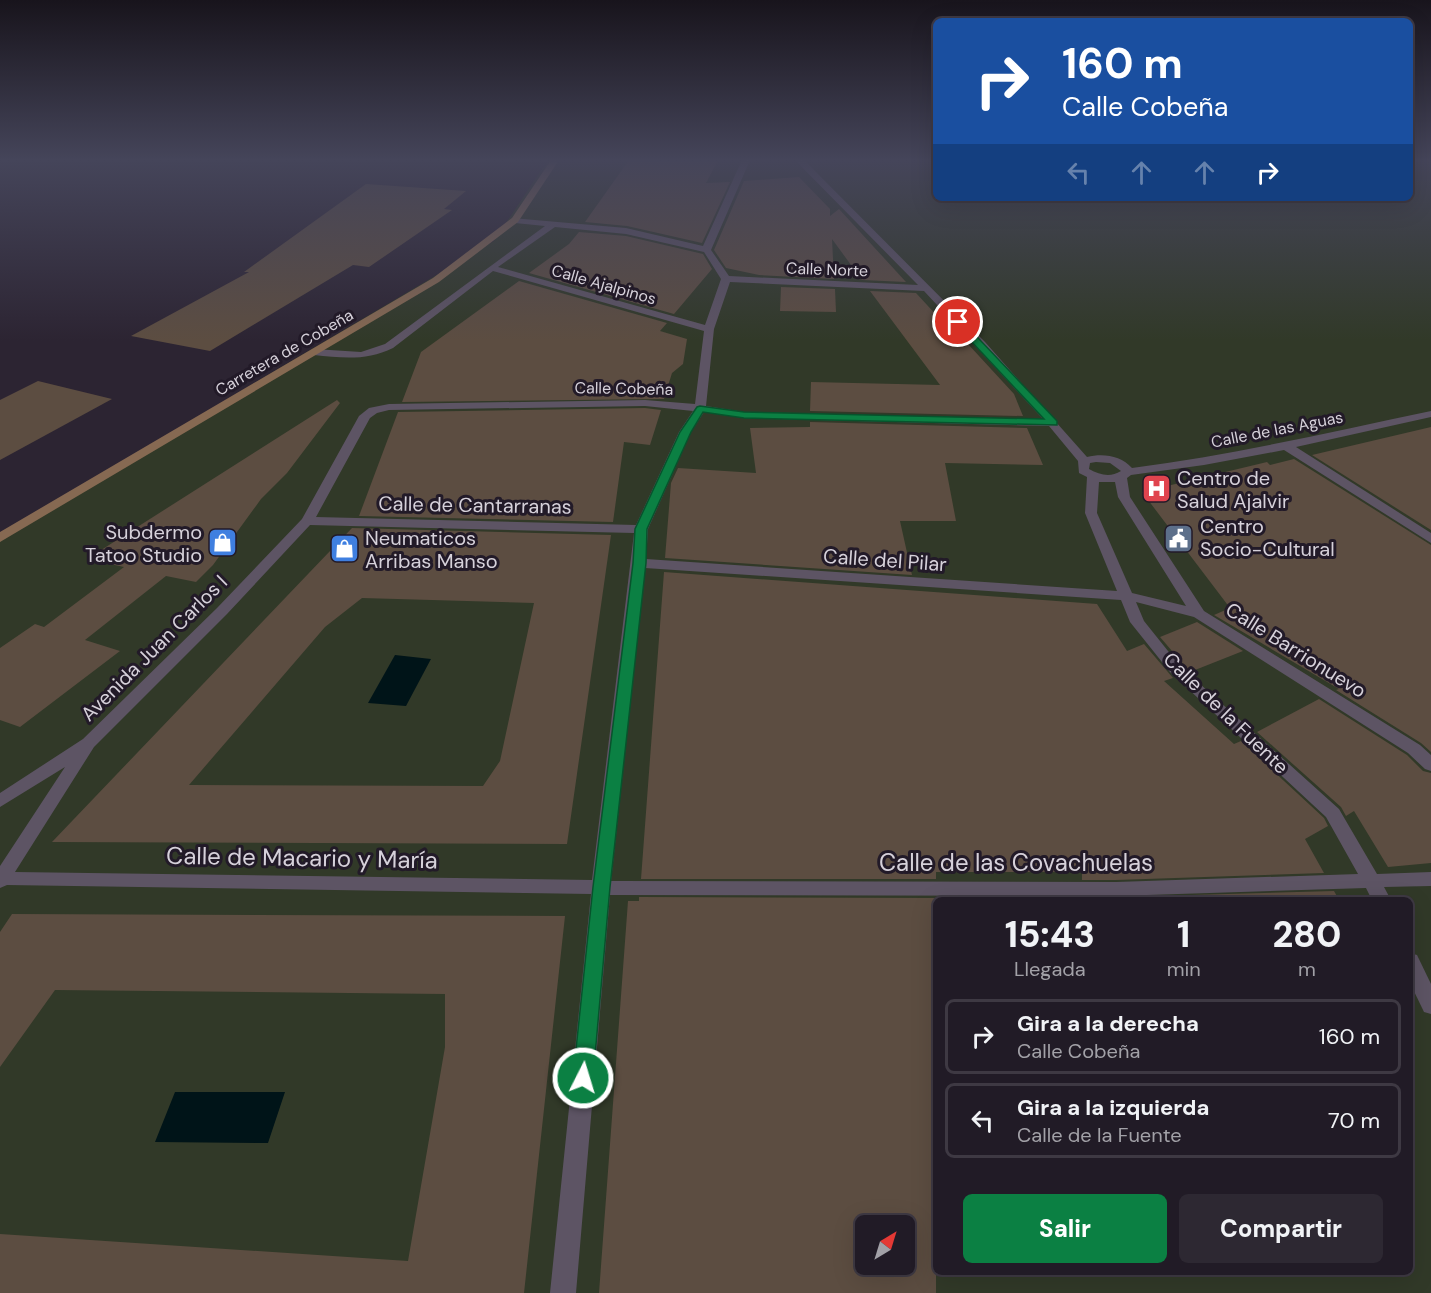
<!DOCTYPE html>
<html lang="es">
<meta charset="utf-8">
<style>
:root{--surface:#211b26;--page:#2d2832;--text:#f1f3f6;--muted:#a2a1a7;--line:#3e3943;--accent:#0b8043}
body{margin:0;font-family:"DM Sans",sans-serif;background:var(--page);color:var(--text);height:100vh;display:flex;flex-direction:column;font-size:22px;white-space:nowrap}
*{box-sizing:border-box;margin:0}
p{font-size:20px;color:var(--muted)}
.icon{flex:none;width:33px;height:33px;fill:none;stroke:currentColor;stroke-width:2;stroke-linecap:round;stroke-linejoin:round}
.map{position:relative;flex:1;overflow:hidden}
.details{position:absolute;left:933px;top:897px;width:480px;height:378px;display:flex;flex-direction:column;background:var(--surface);border-radius:9px;box-shadow:0 6px 24px #0002,0 0 0 2px var(--line)}
.details>*{flex:none}
.guide{position:absolute;left:933px;top:18px;width:480px;height:183px;border-radius:9px;box-shadow:0 6px 24px #0002,0 0 0 2px var(--line);background:#1a4fa0;color:#fff;overflow:hidden}
.needle{width:39px;rotate:38deg}
.fabs{position:absolute;left:855px;top:1215px;display:grid;gap:12px}
.fabs a{display:grid;place-items:center;width:60px;height:60px;border-radius:9px;background:var(--surface);box-shadow:0 6px 24px #0002,0 0 0 2px var(--line);font-size:30px}
.pin{position:absolute;display:grid;place-items:center;width:51px;height:51px;color:#fff;margin:-26px;border:3px solid #fff;border-radius:50%;box-shadow:0 2px 6px #0007}
.me{position:absolute;width:66px;margin:-33px;rotate:5deg;stroke-linejoin:round;filter:drop-shadow(0 0 4px #0008)}
.turn{display:flex;align-items:center;gap:21px;height:126px;padding:0 30px;font-size:27px}
.turn .icon{width:78px;height:78px;stroke-width:2.5}
.turn b{display:block;font-size:42px;line-height:51px}
.lanes{display:flex;align-items:center;height:57px;padding:0 30px;background:#0003;justify-content:center;gap:30px;direction:ltr}
.lanes .off{opacity:.35}
.eta{display:flex;justify-content:space-evenly;align-items:center;height:102px;text-align:center}
.eta b{font-size:36px;font-weight:800;line-height:42px}
.primary-button{display:flex;gap:12px;margin-top:auto;padding:12px 30px}
.primary-button a{flex:1;height:69px;border-radius:9px;background:var(--accent);color:#fff;font-size:24px;font-weight:800;line-height:69px;text-align:center}
.primary-button a+a{background:var(--page);color:var(--text)}
ul{padding:0;list-style:none}
li{display:flex;align-items:center;gap:18px;height:75px;margin:0 12px 9px;padding:0 18px;border:3px solid var(--line);border-radius:9px}
li div{flex:1}
li b{display:block;font-size:22px}
li em{font-style:normal}
.map>svg:first-child{display:block}
.green{fill:#313928;fill-rule:evenodd}
.water{fill:#001418}
.building{fill:#5c4d41;fill-rule:evenodd}
.lines{fill:none;stroke-linecap:round;stroke-linejoin:round}
.street{fill:#5d5464;fill-rule:evenodd}
.secondary{fill:#866952;fill-rule:evenodd}
.route{fill:#0b8043;stroke:#07532c;stroke-width:1.5}
.labels{text-anchor:middle;stroke-width:6;stroke-linejoin:round;paint-order:stroke}
.far-street-label{font-size:16px;fill:#d6d1da;stroke:#221a28}
.poi-label{font-size:20px;fill:#d6d1da;stroke:#221a28;text-anchor:start}
.street-label{font-size:20px;fill:#d6d1da;stroke:#221a28}
.near-street-label{font-size:24px;fill:#d6d1da;stroke:#221a28}
</style>
<div class="map">
<svg width="1431" height="1293" viewBox="0 0 1431 1293">
<rect width="100%" height="100%" fill="#2c2432"/>
<path class="green" d="M548,160H936V198H1410V160H1431V1293H0V534L494,241ZM936,900H1410V1272H936ZM866,1226H904V1264H866Z"/>
<g class="water">
<polygon points="395,655 431,659 406,706 368,703"/>
<polygon points="175,1092 285,1092 268,1143 155,1142"/>
</g>
<g class="building">
<polygon points="629,160 717,162 706,183 730,182 702,243 627,226 585,222"/>
<polygon points="799,177 830,209 830,216 839,209 906,282 862,280 832,239 834,279 759,275 726,268 714,250 744,181"/>
<polygon points="366,184 466,191 444,209 452,210 369,267 353,265 210,351 131,336 249,272 244,272"/>
<polygon points="579,232 626,236 703,254 712,269 674,314 529,273 569,244"/>
<polygon points="519,281 667,323 660,331 687,339 683,364 672,373 664,399 402,402 421,352"/>
<polygon points="781,287 835,289 836,312 780,311"/>
<polygon points="870,291 916,293 951,331 956,331 1014,394 1023,416 810,411 811,382 940,385"/>
<polygon points="38,381 112,399 0,460 0,400"/>
<polygon points="337,400 340,403 287,473 261,499 213,565 196,582 166,576 85,640 120,651 20,727 0,720 0,648 35,624 44,627 124,567 87,559"/>
<polygon points="645,408 661,410 650,445 624,442 613,522 359,516 398,412"/>
<polygon points="810,422 1027,428 1043,465 945,463 956,521 900,521 912,575 665,558 671,483 678,468 756,473 750,428 810,427"/>
<polygon points="1431,427 1431,530 1312,455"/>
<polygon points="1294,459 1431,545 1431,752 1421,743 1336,690 1339,689 1214,615 1230,608 1142,492 1267,462 1270,465"/>
<path d="M352,528L611,535L567,844L52,842ZM362,598L534,603L500,761L483,786L189,785L325,627Z"/>
<polygon points="664,572 1097,604 1127,651 1144,644 1173,678 1164,681 1234,744 1241,741 1324,818 1328,826 1305,839 1324,873 1116,880 1082,880 1082,872 936,872 936,879 641,879"/>
<polygon points="1197,622 1243,651 1190,672 1160,637"/>
<polygon points="1319,699 1407,755 1423,771 1431,773 1431,863 1388,867 1354,811 1346,816 1341,807 1257,732"/>
<polygon points="1334,891 1339,900 1083,900 1083,898"/>
<path d="M639,897L936,898V1293H599L628,901H639ZM866,1226H904V1264H866Z"/>
<polygon points="12,914 565,916 524,1293 0,1293 0,1234 408,1261 445,1047 445,994 55,990 0,1067 0,932"/>
</g>
<g class="lines">
<g class="street">
<path d="M742,160H750L711,250L729,276L918,285L795,160H804L985,342L1087,457C1102,453 1121,455 1132,468C1233,455 1331,432 1431,411V417L1296,447L1431,533V543L1284,450L1204,465L1131,475L1127,478L1130,497L1204,611L1420,745L1431,755V771L1425,769L1408,753L1194,617L1136,602L1144,621L1180,666L1339,809L1377,874L1431,872V886L1384,887L1391,900H1372L1366,888L1116,896L610,895L576,1293H550L591,894L7,885L0,888V866L65,767L0,807V793L83,739L217,608L302,519L359,416L369,408L389,404L645,400L695,404L704,331L493,271L393,348C367,361 342,358 314,355L309,352L314,349L361,352L385,344L545,226L515,223L511,220L512,218L626,228L703,246ZM555,227L626,234L704,252L721,279L705,325L498,267ZM730,282L924,291L1043,419L744,412L706,406L714,329ZM645,406L693,411L679,432L636,525L316,517L370,418L377,413L389,410ZM704,412L744,418L1049,426L1078,461L1079,473L1087,477L1085,513L1117,591L646,559L648,529L691,432ZM1096,462L1110,463L1121,471C1110,478 1100,475 1089,469L1090,463ZM1099,482H1115L1118,497L1186,606L1132,593L1097,513ZM310,525L634,533L592,880L15,872L94,747L227,614ZM645,568L1121,600L1130,622L1170,672L1326,817L1358,874L1116,882L611,881Z"/>
<polygon points="1410,953 1417,955 1431,984 1431,1014 1424,1012 1410,983"/>
</g>
<polygon class="secondary" points="551,160 559,160 518,222 439,282 0,542 0,532 433,278 512,218"/>
</g>
<linearGradient id="sky" x2="0" y2="1"><stop stop-color="#18141c"/><stop offset="0.47" stop-color="#45455a"/><stop offset="1" stop-color="#45455a" stop-opacity="0"/></linearGradient>
<rect width="1431" height="341" fill="url(#sky)"/>
<polygon class="route" points="955,320 961,320 1057,421 1057,425 744,418 703,412 691,432 647,529 646,563 610,887 593,1078 590,1084 583,1087 576,1084 573,1078 593,887 633,563 635,529 680,432 697,407 700,406 744,412 1044,419 955,324"/>
<defs>
<symbol id="hospital-square" viewBox="-11 -11 22 22"><rect x="-9" y="-9" width="18" height="18" rx="4" fill="#e0444e" stroke="#221a28"/><path d="M-5-5h3v3.5h4V-5h3V5h-3V1.5h-4V5h-3Z" fill="#fff"/></symbol>
<symbol id="civic-square" viewBox="-11 -11 22 22"><rect x="-9" y="-9" width="18" height="18" rx="4" fill="#5c6f8a" stroke="#221a28"/><path d="M-.6-6.5H3V-4.5H.6V-3L4-1V1h2V6H-6V1h2V-1L-.6-3ZM-1.2 2.5V6h2.4V2.5Z" fill="#fff"/></symbol>
<symbol id="shop-square" viewBox="-11 -11 22 22"><rect x="-9" y="-9" width="18" height="18" rx="4" fill="#3f7fe0" stroke="#221a28"/><path d="M-5-2.5h2.3a2.7 3.5 0 0 1 5.4 0H5L5.5 6h-11ZM-1.5-2.5h3a1.5 2.3 0 0 0-3 0Z" fill="#fff"/></symbol>
</defs>
<g fill-rule="evenodd">
<use href="#hospital-square" x="1140" y="472" width="33" height="33"/>
<use href="#civic-square" x="1162" y="522" width="33" height="33"/>
<use href="#shop-square" x="206" y="526" width="33" height="33"/>
<use href="#shop-square" x="328" y="532" width="33" height="33"/>
</g>
<g class="labels">
<g class="far-street-label">
<text transform="translate(827 269) rotate(2)" y="6">Calle Norte</text>
<text transform="translate(604 284) rotate(16)" y="6">Calle Ajalpinos</text>
<text transform="translate(284 352) rotate(-30)" y="6">Carretera de Cobeña</text>
<text transform="translate(624 388) rotate(1)" y="6">Calle Cobeña</text>
<text transform="translate(1277 429) rotate(-11)" y="6">Calle de las Aguas</text>
</g>
<g class="poi-label">
<text x="1177" y="485">Centro de<tspan x="1177" dy="23">Salud Ajalvir</tspan></text>
<text x="1200" y="533">Centro<tspan x="1200" dy="23">Socio-Cultural</tspan></text>
<text x="202" y="539" text-anchor="end">Subdermo<tspan x="202" dy="23">Tatoo Studio</tspan></text>
<text x="365" y="545">Neumaticos<tspan x="365" dy="23">Arribas Manso</tspan></text>
</g>
<g class="street-label">
<text transform="translate(475 505) rotate(1)" y="7">Calle de Cantarranas</text>
<text transform="translate(885 560) rotate(4)" y="7">Calle del Pilar</text>
<text transform="translate(154 648) rotate(-45)" y="7">Avenida Juan Carlos I</text>
<text transform="translate(1296 650) rotate(32)" y="7">Calle Barrionuevo</text>
<text transform="translate(1226 713) rotate(44)" y="7">Calle de la Fuente</text>
</g>
<g class="near-street-label">
<text transform="translate(302 858) rotate(1)" y="8">Calle de Macario y María</text>
<text x="1016" y="871">Calle de las Covachuelas</text>
</g>
</g>
</svg>
<div class="fabs">
<a><svg class="needle" viewBox="-14 -14 28 28"><path d="M0-13l5 13h-10z" fill="#e53935"/><path d="M0 13l5-13h-10z" fill="#a2a1a7"/></svg></a>
</div>
<div class="pin" style="left:958px;top:322px;background:#d93025"><svg class="icon" aria-label="arrive" viewBox="0 0 24 24"><path d="M6 21V4h12l-3 4 3 4H6"/></svg></div>
<svg class="me" style="left:583px;top:1078px" viewBox="-20 -20 40 40"><circle r="17" fill="#0b8043" stroke="#fff" stroke-width="3"/><path d="M0-11L8 9 0 5-8 9z" fill="#fff"/></svg>
<div class="guide">
<div class="turn"><svg class="icon" aria-label="right" viewBox="0 0 24 24"><path d="M7 20v-9h11M14 6l5 5-5 5"/></svg><div><b>160 m</b>Calle Cobeña</div></div>
<div class="lanes"><svg class="icon off" aria-label="left" viewBox="0 0 24 24"><path d="M17 20v-9H6M10 6l-5 5 5 5"/></svg><svg class="icon off" aria-label="ahead" viewBox="0 0 24 24"><path d="M12 20V5M6 11l6-6 6 6"/></svg><svg class="icon off" aria-label="ahead" viewBox="0 0 24 24"><path d="M12 20V5M6 11l6-6 6 6"/></svg><svg class="icon" aria-label="right" viewBox="0 0 24 24"><path d="M7 20v-9h11M14 6l5 5-5 5"/></svg></div>
</div>
<section class="details">
<div class="eta">
<div><b>15:43</b><p>Llegada</p></div>
<div><b>1</b><p>min</p></div>
<div><b>280</b><p>m</p></div>
</div>
<ul>
<li><svg class="icon" aria-label="right" viewBox="0 0 24 24"><path d="M7 20v-9h11M14 6l5 5-5 5"/></svg><div><b>Gira a la derecha</b><p>Calle Cobeña</p></div><em>160 m</em></li>
<li><svg class="icon" aria-label="left" viewBox="0 0 24 24"><path d="M17 20v-9H6M10 6l-5 5 5 5"/></svg><div><b>Gira a la izquierda</b><p>Calle de la Fuente</p></div><em>70 m</em></li>
</ul>
<div class="primary-button"><a>Salir</a><a>Compartir</a></div>
</section>
</div>
